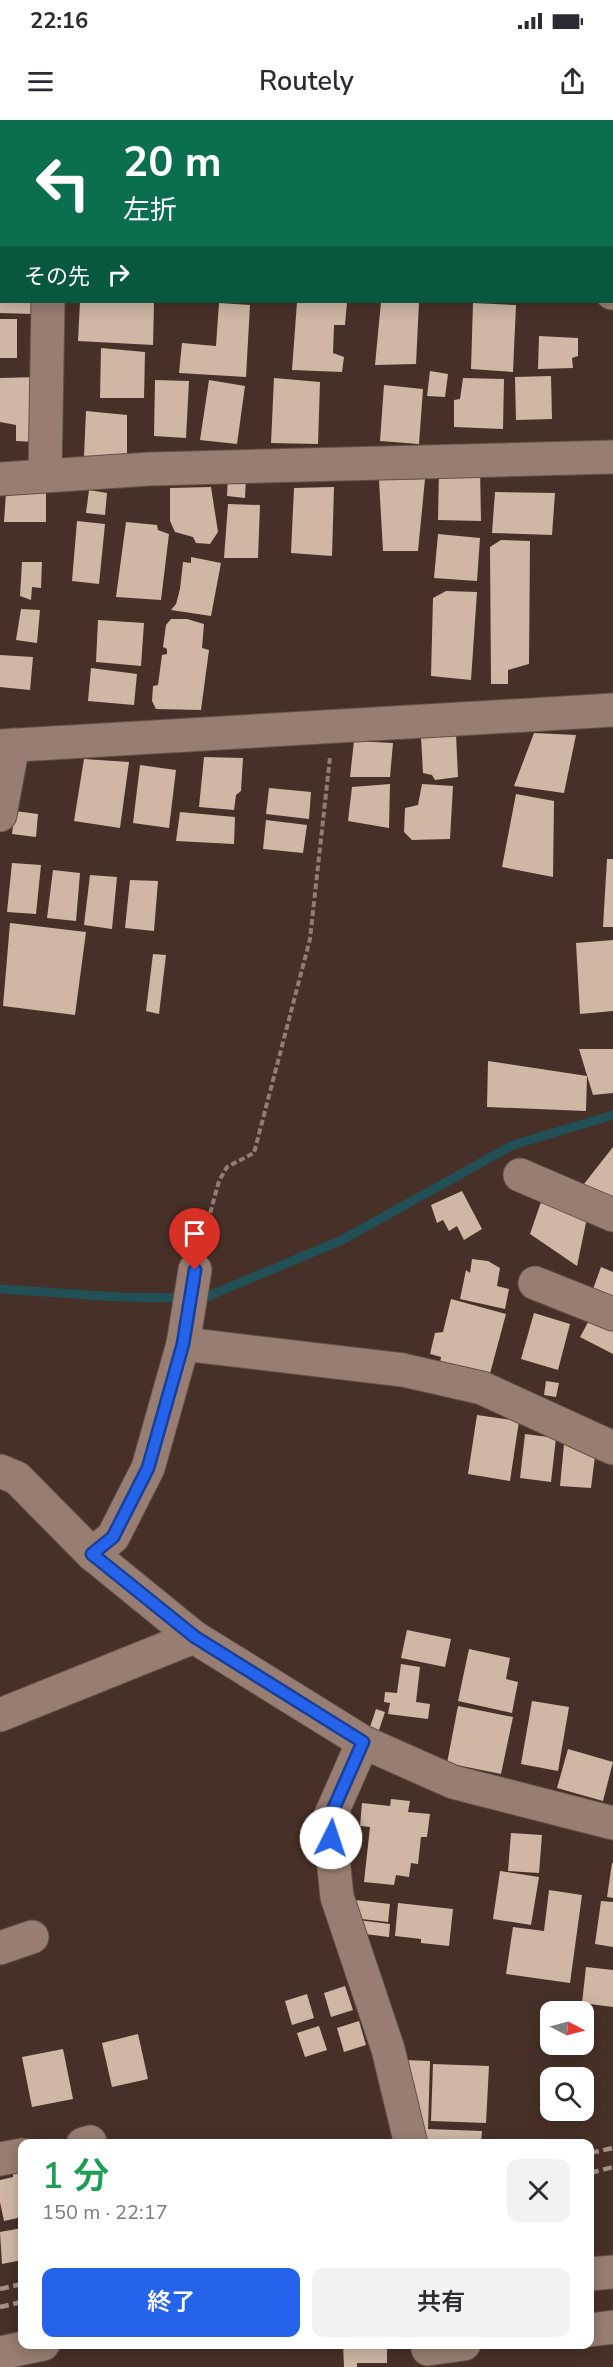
<!DOCTYPE html>
<html lang="ja">
<meta charset="utf-8">
<style>
:root{--surface:#fff;--page:#f2f2f3;--text:#2b2b33;--muted:#7c7c81;--accent:#2563eb}
body{margin:0;font-family:"Nunito Sans","Noto Sans JP",sans-serif;background:var(--page);color:var(--text);height:100vh;display:flex;flex-direction:column;font-size:22px;white-space:nowrap}
*{box-sizing:border-box;margin:0}
p{font-size:20px;color:var(--muted)}
.icon{flex:none;width:33px;height:33px;fill:none;stroke:currentColor;stroke-width:2;stroke-linecap:round;stroke-linejoin:round}
.map{position:relative;flex:1;overflow:hidden}
.details{position:absolute;left:18px;top:2019px;width:576px;height:210px;display:flex;flex-direction:column;background:var(--surface);border-radius:12px;box-shadow:0 3px 15px #0003}
.details>*{flex:none}
.guide{position:absolute;left:0px;top:0px;width:614px;height:183px;box-shadow:0 3px 15px #0003;background:#0b6e4f;color:#fff;overflow:hidden}
.needle{width:39px;rotate:96deg}
.tools{position:absolute;left:540px;top:1881px;display:grid;gap:12px}
.tools a{display:grid;place-items:center;width:54px;height:54px;border-radius:12px;background:var(--surface);box-shadow:0 3px 15px #0003;font-size:30px}
.pin{position:absolute;display:grid;place-items:center;width:51px;height:51px;color:#fff;margin:-62px -26px;border-radius:50% 50% 50% 0;rotate:-45deg;box-shadow:0 0 6px #0007}
.pin .icon{rotate:45deg}
.me{position:absolute;width:66px;margin:-33px;rotate:4deg;stroke-linejoin:round;filter:drop-shadow(0 0 4px #0008)}
.turn{display:flex;align-items:center;gap:21px;height:126px;padding:0 24px;font-size:27px}
.turn .icon{width:78px;height:78px;stroke-width:2.5}
.turn b{display:block;font-size:42px;line-height:51px}
.then{display:flex;align-items:center;height:57px;padding:0 24px;background:#0003;gap:12px;font-size:22px}
.round{display:grid;place-items:center;flex:none;width:63px;height:63px;border-radius:12px;background:var(--page)}
.headline{display:flex;align-items:center;justify-content:space-between;height:102px;padding:0 24px}
h1{font-size:36px;font-weight:600;line-height:45px;color:#1e9e55}
.button{display:flex;gap:12px;margin-top:auto;padding:12px 24px}
.button a{flex:1;height:69px;border-radius:12px;background:var(--accent);color:#fff;font-size:24px;font-weight:600;line-height:69px;text-align:center}
.button a+a{background:var(--page);color:var(--text)}
.status{display:flex;justify-content:space-between;align-items:center;height:42px;padding:0 30px;background:var(--surface);direction:ltr}
.status svg{height:16px;fill:currentColor}
header{display:flex;justify-content:space-between;align-items:center;height:78px;padding:0 24px;background:var(--surface);font-size:27px;font-weight:600}
.map>svg:first-child{display:block}
.lines{fill:none;stroke-linecap:round;stroke-linejoin:round}
.stream{stroke:#215156;stroke-width:9}
.river{stroke:#215156;stroke-width:57}
.building{fill:#cfb6a5}
.minor-casing{stroke:#635048;stroke-width:35}
.path{stroke:#917d75;stroke-width:4;stroke-dasharray:6 3;stroke-linecap:butt}
.minor{stroke:#987d72;stroke-width:33}
.rail{stroke:#a49089;stroke-width:4.5;stroke-dasharray:9 4.5;stroke-linecap:butt}
.route-casing{stroke:#184099;stroke-width:15}
.route{stroke:#2563eb;stroke-width:10}
</style>
<div class="status"><b>22:16</b><svg viewBox="0 0 49 12"><path d="M0 12V9h3v3zM5 12V6h3v6zM10 12V3h3v9zM15 12V0h3v12zM26 1h20v11H26zM47 4h2v5h-2z"/></svg></div>
<header><svg class="icon" aria-label="menu" viewBox="0 0 24 24"><path d="M4 6h16M4 12h16M4 18h16"/></svg>Routely<svg class="icon" aria-label="share" viewBox="0 0 24 24"><path d="M12 15V3M7 8l5-5 5 5M5 13v7h14v-7"/></svg></header>
<div class="map">
<svg width="613" height="2247" viewBox="0 0 613 2247">
<rect width="100%" height="100%" fill="#473027"/>
<g class="lines">
<g class="stream">
<polyline points="0,1169 118,1177 183,1178"/>
<polyline points="197,1178 204,1178 342,1120 513,1025 613,995"/>
</g>
<g class="river">
<polyline points="0,100 2,100"/>
<polyline points="612,127 613,127"/>
</g>
</g>
<g class="building">
<polygon points="0,182 33,182 32,194 0,193"/>
<polygon points="80,182 154,183 153,225 78,221"/>
<polygon points="297,182 347,182 345,205 334,205 333,233 344,237 342,252 292,250"/>
<polygon points="381,182 419,182 416,244 375,245"/>
<polygon points="219,183 250,185 246,257 179,253 182,223 216,226"/>
<polygon points="473,183 516,185 513,252 471,249"/>
<rect x="0" y="199" width="17" height="39"/>
<polygon points="539,216 578,218 578,236 572,238 573,248 538,249"/>
<polygon points="101,228 145,232 144,278 100,278"/>
<polygon points="430,251 448,254 445,277 427,276"/>
<polygon points="551,256 552,299 516,300 515,257"/>
<polygon points="39,257 37,322 16,321 16,305 0,302 0,258"/>
<polygon points="274,258 320,262 318,324 271,323"/>
<polygon points="463,258 504,259 503,309 454,307 454,280 460,279"/>
<polygon points="155,260 189,261 186,318 154,316"/>
<polygon points="209,260 245,266 237,324 200,320"/>
<polygon points="384,265 423,269 419,324 380,321"/>
<polygon points="86,291 127,295 127,337 84,336"/>
<polygon points="480,348 481,401 438,400 439,349"/>
<polygon points="228,356 246,357 245,378 227,376"/>
<polygon points="425,359 418,431 383,431 379,360"/>
<polygon points="211,367 218,412 210,424 196,423 193,417 175,412 170,401 170,368"/>
<polygon points="334,367 332,436 291,433 294,368"/>
<polygon points="89,370 107,373 105,395 86,393"/>
<polygon points="6,372 46,373 46,402 4,402"/>
<polygon points="495,372 555,373 552,415 492,413"/>
<polygon points="228,384 260,385 258,438 224,438"/>
<polygon points="77,401 105,404 99,464 72,461"/>
<polygon points="126,402 157,405 158,410 169,414 161,480 116,477"/>
<polygon points="438,414 480,418 477,461 434,458"/>
<polygon points="501,420 530,421 529,544 508,550 508,564 491,564 490,427"/>
<polygon points="191,437 221,443 211,496 171,490 176,484 180,469 183,442 191,443"/>
<polygon points="22,442 42,442 41,468 32,467 31,480 20,476"/>
<polygon points="446,471 477,472 471,560 431,556 433,478"/>
<polygon points="21,489 40,490 37,523 16,520"/>
<polygon points="171,499 187,499 204,504 202,528 209,530 201,590 156,589 152,581 153,566 158,565 162,535 167,534 167,529 163,527 166,505"/>
<polygon points="98,500 144,503 141,546 96,542"/>
<polygon points="0,535 33,537 30,570 0,567"/>
<polygon points="91,548 137,554 134,585 88,581"/>
<polygon points="534,613 576,615 564,673 514,666"/>
<polygon points="456,614 458,657 435,660 432,655 423,653 421,617"/>
<polygon points="354,621 393,623 390,657 350,657"/>
<polygon points="204,637 243,638 241,671 236,675 234,690 199,687"/>
<polygon points="84,639 129,642 120,708 74,701"/>
<polygon points="140,645 176,650 169,708 133,703"/>
<polygon points="390,664 389,708 348,701 352,667"/>
<polygon points="422,664 453,666 450,719 412,720 404,712 405,688 418,685"/>
<polygon points="269,668 311,672 309,699 266,694"/>
<polygon points="516,674 554,681 553,757 502,747"/>
<polygon points="15,691 38,694 36,717 12,714"/>
<polygon points="180,692 235,697 234,724 176,721"/>
<polygon points="266,700 307,705 303,733 263,729"/>
<polygon points="607,739 613,739 613,807 603,807"/>
<polygon points="12,743 41,745 36,794 7,792"/>
<polygon points="53,750 80,753 76,801 47,798"/>
<polygon points="90,755 117,757 112,809 84,805"/>
<polygon points="130,760 158,761 154,811 125,808"/>
<polygon points="10,803 86,812 75,895 3,886"/>
<polygon points="613,820 613,891 580,894 576,823"/>
<polygon points="153,834 166,835 159,894 146,891"/>
<polygon points="579,929 613,929 613,973 593,975"/>
<polygon points="488,941 587,956 586,991 487,987"/>
<polygon points="613,1027 613,1084 580,1069"/>
<polygon points="462,1071 482,1109 464,1120 457,1106 449,1111 443,1100 437,1103 431,1085"/>
<polygon points="541,1082 588,1093 577,1146 530,1114"/>
<polygon points="472,1139 488,1141 500,1148 497,1166 509,1169 505,1189 460,1179 466,1150 470,1153"/>
<polygon points="601,1147 613,1152 613,1177 593,1169"/>
<polygon points="451,1179 506,1194 488,1261 439,1248 441,1237 430,1234 435,1213 443,1212"/>
<polygon points="534,1193 570,1204 558,1250 521,1239"/>
<polygon points="592,1195 613,1206 613,1234 580,1217"/>
<polygon points="546,1261 559,1263 556,1277 544,1275"/>
<polygon points="477,1295 519,1301 510,1361 468,1354"/>
<polygon points="525,1314 556,1318 551,1362 520,1358"/>
<polygon points="564,1324 596,1328 591,1368 560,1366"/>
<polygon points="407,1510 451,1519 445,1547 401,1538"/>
<polygon points="469,1529 510,1538 506,1559 518,1562 512,1593 458,1581"/>
<polygon points="401,1544 420,1547 416,1582 430,1584 428,1599 388,1594 390,1583 384,1582 385,1572 397,1573"/>
<polygon points="532,1581 569,1587 558,1651 521,1644"/>
<polygon points="458,1586 513,1597 501,1654 447,1643"/>
<polygon points="376,1589 385,1592 378,1613 369,1610"/>
<polygon points="568,1629 613,1642 603,1681 557,1668"/>
<polygon points="391,1679 410,1681 408,1692 430,1694 427,1717 421,1717 418,1744 411,1743 409,1757 396,1755 394,1765 364,1762 370,1707 360,1706 362,1683 390,1686"/>
<polygon points="511,1713 542,1715 539,1753 508,1751"/>
<polygon points="612,1743 613,1743 613,1778 607,1777"/>
<polygon points="500,1751 539,1757 531,1805 493,1799"/>
<polygon points="549,1770 582,1775 570,1863 506,1854 513,1807 544,1811"/>
<polygon points="355,1780 390,1784 388,1802 353,1798"/>
<polygon points="601,1781 613,1782 613,1827 595,1824"/>
<polygon points="398,1783 453,1789 449,1826 421,1823 421,1819 395,1816"/>
<polygon points="358,1800 390,1804 389,1817 357,1813"/>
<polygon points="586,1847 613,1850 613,1887 582,1883"/>
<polygon points="345,1866 353,1890 331,1897 324,1873"/>
<polygon points="307,1874 314,1898 292,1905 285,1881"/>
<polygon points="359,1901 366,1925 344,1932 337,1908"/>
<polygon points="319,1906 327,1930 305,1937 297,1913"/>
<polygon points="138,1914 148,1959 112,1967 102,1923"/>
<polygon points="63,1929 73,1979 32,1987 22,1937"/>
<polygon points="404,1940 430,1941 428,2009 482,2011 481,2024 420,2024"/>
<polygon points="433,1944 489,1946 486,2003 431,2001"/>
<polygon points="22,2050 22,2097 4,2101 0,2082 0,2060 13,2057 13,2052"/>
<polygon points="22,2108 22,2140 2,2144 0,2112"/>
<polygon points="343,2224 387,2224 387,2243 357,2243 357,2247 344,2247"/>
</g>
<g class="lines">
<defs>
<g id="minor">
<polyline points="415,2 415,0"/>
<polyline points="0,57 2,57"/>
<polyline points="612,82 613,82"/>
<polyline points="0,148 2,148"/>
<polyline points="612,173 613,173"/>
<polyline points="45,355 48,182"/>
<polyline points="0,359 150,349 613,337"/>
<polyline points="0,626 613,590"/>
<polyline points="0,695 13,625"/>
<polyline points="520,1055 613,1095"/>
<polyline points="535,1163 613,1194"/>
<polyline points="183,1224 403,1250 482,1268 613,1328"/>
<polyline points="0,1351 17,1358 92,1434 194,1517 363,1622 453,1662 613,1703"/>
<polyline points="92,1434 113,1417 148,1348 183,1224 195,1150"/>
<polyline points="0,1595 194,1517"/>
<polyline points="363,1622 329,1699 337,1777 388,1929 411,2024"/>
<polyline points="0,1828 32,1817"/>
<polyline points="83,2024 90,2022"/>
<polyline points="0,2039 22,2035"/>
<polyline points="590,2154 613,2152"/>
<polyline points="590,2210 613,2207"/>
<polyline points="428,2229 464,2224"/>
<polyline points="0,2233 43,2224"/>
</g>
</defs>
<use href="#minor" class="minor-casing"/>
<polyline class="path" points="203,1119 219,1061 227,1047 254,1033 310,819 330,637"/>
<use href="#minor" class="minor"/>
<g class="rail">
<polyline points="590,2033 613,2028"/>
<polyline points="590,2053 613,2047"/>
<polyline points="0,2169 22,2164"/>
<polyline points="0,2187 22,2182"/>
</g>
</g>
<g class="lines">
<defs>
<polyline id="route" points="195,1150 183,1224 148,1348 113,1417 92,1434 195,1517 363,1622 329,1699 331,1718"/>
</defs>
<use href="#route" class="route-casing"/>
<use href="#route" class="route"/>
</g>
</svg>
<div class="tools">
<a><svg class="needle" viewBox="-14 -14 28 28"><path d="M0-13l5 13h-10z" fill="#e53935"/><path d="M0 13l5-13h-10z" fill="#7c7c81"/></svg></a>
<a><svg class="icon" aria-label="search" viewBox="0 0 24 24"><circle cx="10" cy="10" r="6"/><path d="M15 15l6 6"/></svg></a>
</div>
<div class="pin" style="left:195px;top:1150px;background:#d93025"><svg class="icon" aria-label="arrive" viewBox="0 0 24 24"><path d="M6 21V4h12l-3 4 3 4H6"/></svg></div>
<svg class="me" style="left:331px;top:1718px" viewBox="-20 -20 40 40"><circle r="19" fill="#fff"/><path d="M0-13L10 11 0 6-10 11z" fill="#2563eb"/></svg>
<div class="guide">
<div class="turn"><svg class="icon" aria-label="left" viewBox="0 0 24 24"><path d="M17 20v-9H6M10 6l-5 5 5 5"/></svg><div><b>20 m</b>左折</div></div>
<div class="then">その先<svg class="icon" aria-label="right" viewBox="0 0 24 24"><path d="M7 20v-9h11M14 6l5 5-5 5"/></svg></div>
</div>
<section class="details">
<div class="headline"><div><h1>1 分</h1><p>150 m · 22:17</p></div><a class="round"><svg class="icon" aria-label="close" viewBox="0 0 24 24"><path d="M6 6l12 12M18 6L6 18"/></svg></a></div>
<div class="button"><a>終了</a><a>共有</a></div>
</section>
</div>
